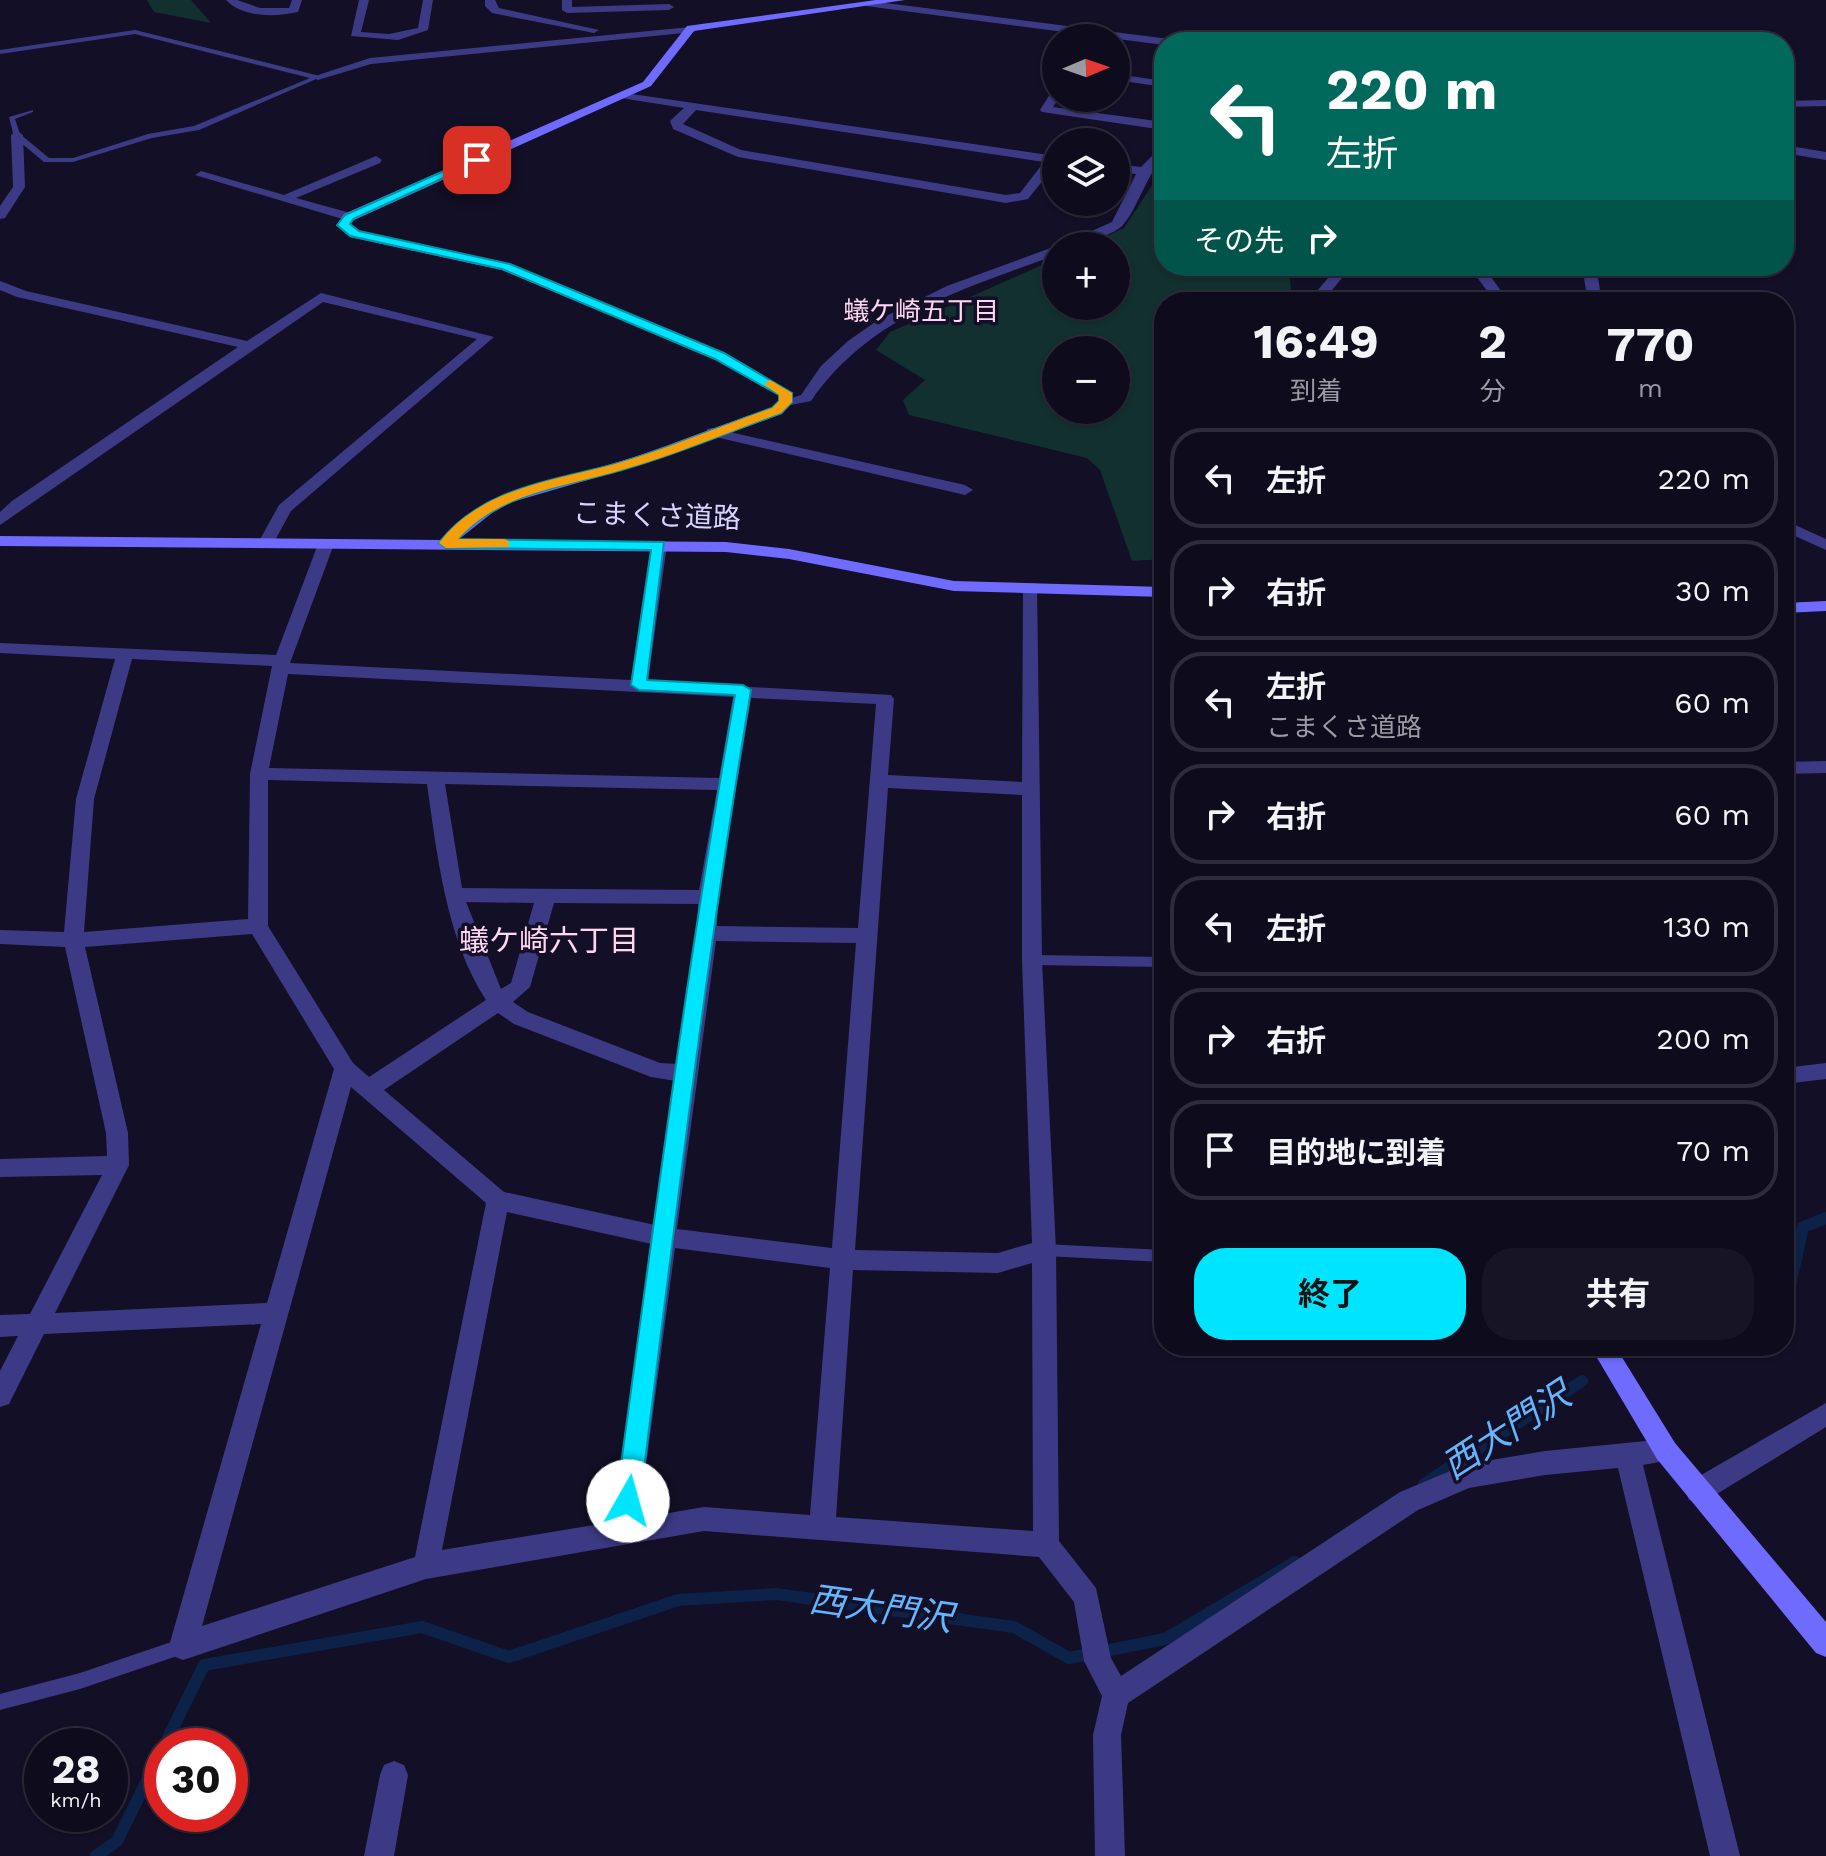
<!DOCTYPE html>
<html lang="ja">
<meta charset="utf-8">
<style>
:root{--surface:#0e0b1c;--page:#171425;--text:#f1f3f6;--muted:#9b9ba3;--line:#2e2b3b;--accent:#00e5ff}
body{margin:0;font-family:"Work Sans","Noto Sans JP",sans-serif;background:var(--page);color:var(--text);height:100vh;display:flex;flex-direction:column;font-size:30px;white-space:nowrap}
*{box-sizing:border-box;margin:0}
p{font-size:26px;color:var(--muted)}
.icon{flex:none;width:44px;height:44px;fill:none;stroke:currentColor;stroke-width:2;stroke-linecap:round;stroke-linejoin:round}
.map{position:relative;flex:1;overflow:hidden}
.panel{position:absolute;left:1154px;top:292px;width:640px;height:1064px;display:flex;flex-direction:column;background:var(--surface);border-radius:32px;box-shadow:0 2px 6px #0004,0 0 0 2px var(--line)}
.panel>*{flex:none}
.hud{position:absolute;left:1154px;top:32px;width:640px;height:244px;border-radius:32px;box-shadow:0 2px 6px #0004,0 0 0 2px var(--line);background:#00695c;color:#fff;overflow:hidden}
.needle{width:52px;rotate:88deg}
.buttons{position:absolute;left:1042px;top:24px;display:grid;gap:16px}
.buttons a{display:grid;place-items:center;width:88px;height:88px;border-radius:50%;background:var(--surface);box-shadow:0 2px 6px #0004,0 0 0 2px var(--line);font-size:40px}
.speed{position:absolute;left:24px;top:1728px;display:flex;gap:16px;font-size:40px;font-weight:700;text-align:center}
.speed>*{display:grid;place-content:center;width:104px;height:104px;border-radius:50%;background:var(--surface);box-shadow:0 2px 6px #0004,0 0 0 2px var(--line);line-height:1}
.speed small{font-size:20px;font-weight:400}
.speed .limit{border:12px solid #d22;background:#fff;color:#111}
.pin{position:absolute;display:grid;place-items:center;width:68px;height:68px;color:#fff;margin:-34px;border-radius:16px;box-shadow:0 4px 12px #0006}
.me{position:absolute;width:88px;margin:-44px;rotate:7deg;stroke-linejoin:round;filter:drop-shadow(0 0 6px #0008)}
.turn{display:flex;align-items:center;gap:28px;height:168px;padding:0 40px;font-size:36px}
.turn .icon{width:104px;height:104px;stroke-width:2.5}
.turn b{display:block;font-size:56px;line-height:68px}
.then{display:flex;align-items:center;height:76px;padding:0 40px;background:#0003;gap:16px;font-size:30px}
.eta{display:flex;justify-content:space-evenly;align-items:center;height:136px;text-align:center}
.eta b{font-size:48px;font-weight:700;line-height:56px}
.primary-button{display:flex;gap:16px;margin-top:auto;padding:16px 40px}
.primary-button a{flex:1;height:92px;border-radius:32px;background:var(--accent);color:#111;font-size:32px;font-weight:700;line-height:92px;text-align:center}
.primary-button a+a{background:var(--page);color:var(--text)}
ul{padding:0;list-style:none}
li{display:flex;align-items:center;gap:24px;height:100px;margin:0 16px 12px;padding:0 24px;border:4px solid var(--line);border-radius:32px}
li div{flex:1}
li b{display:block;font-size:30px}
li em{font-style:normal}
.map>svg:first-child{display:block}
.green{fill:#12302f;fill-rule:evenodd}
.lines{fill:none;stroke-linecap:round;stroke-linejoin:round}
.stream{stroke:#0c2248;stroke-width:12}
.lane{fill:#3d3a85;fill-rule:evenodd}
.street{fill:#3d3a85;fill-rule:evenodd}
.secondary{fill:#6f6bff;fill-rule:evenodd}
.route{fill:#00e5ff;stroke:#0095a6;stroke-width:2}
.slow{fill:#f59e0b}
.labels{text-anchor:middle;stroke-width:7;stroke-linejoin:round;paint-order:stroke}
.far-neighbourhood-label{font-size:26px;fill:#ffd6f0;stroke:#130f26}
.street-label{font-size:28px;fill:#d9d4ff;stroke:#130f26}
.neighbourhood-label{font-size:30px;fill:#ffd6f0;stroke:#130f26}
.near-water-label{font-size:36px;font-style:italic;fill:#62b6ff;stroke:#130f26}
</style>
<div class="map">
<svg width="1826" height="1856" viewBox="0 0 1826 1856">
<rect width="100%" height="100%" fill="#130f26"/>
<g class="green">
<polygon points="147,0 191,0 211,23 154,12"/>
<path d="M1164,167V266H1289L1292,302H1164V559L1132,561L1100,470L1087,458L909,415L903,400L925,380L876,350L890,332L1056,259V306H1116V246H1085L1124,228ZM1056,350H1116V410H1056Z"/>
</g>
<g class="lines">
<g class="stream">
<polyline points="1784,1313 1803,1227 1826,1218"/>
<polyline points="1424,1484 1582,1381"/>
<polyline points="164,1746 204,1665 422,1627 509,1657 678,1600 776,1594 1014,1627 1069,1658 1165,1639 1295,1562"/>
<polyline points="96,1856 117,1841 162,1750"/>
</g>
<g class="lane">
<polygon points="135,30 320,76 321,77 199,130 152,138 73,162 44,162 14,137 9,117 33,110 33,112 15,119 20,134 49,158 73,158 148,134 194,126 310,78 135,34 0,54 0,50"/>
<polygon points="1032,955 1164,957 1164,967 1032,965 1028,963 1026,960 1028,957"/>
<polygon points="1044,1244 1164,1250 1164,1262 1044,1256 1039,1254 1037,1250 1039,1246"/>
<polygon points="183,1638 189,1640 191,1646 189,1652 183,1654 80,1689 0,1710 0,1694 80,1673"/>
</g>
<g class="street">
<path d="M226,0H237L260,8H289L292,0H302L298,12C275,17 243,18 226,0Z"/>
<polygon points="359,0 369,0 361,32 389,34 418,28 423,0 433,0 428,30 398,40 351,36"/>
<polygon points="485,0 495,0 499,8 599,30 594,33 492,13 485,6"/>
<polygon points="562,0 572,0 572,7 669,4 674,7 669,10 567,13 562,10"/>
<polygon points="870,1 1169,39 1174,42 1164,42 1164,45 866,6 866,2"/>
<polygon points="690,27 695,30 694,32 371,64 318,80 312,77 370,58"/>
<polygon points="1116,74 1164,81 1164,87 1116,80"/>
<polygon points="1056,90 1056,98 1059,98 1053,107 1164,122 1164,130 1042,112 1040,110 1052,91"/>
<path d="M625,93L1056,156V164L1028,199L1006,203L738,157L673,129L670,121L684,108L621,98V94ZM696,110L1044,162L1020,193L1006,195L741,150L683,124Z"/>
<polygon points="1826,100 1826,106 1784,107 1784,101"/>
<polygon points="17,131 23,135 25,187 5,218 0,219 0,206 13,187 11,135"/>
<path d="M1164,144V155C1146,177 1137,209 1123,225C1112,237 1074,246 1058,246L1112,222L1136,174L1116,172V164L1141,167Z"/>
<polygon points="1784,145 1826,152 1826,160 1784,153"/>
<polygon points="376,156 382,160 380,163 296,198 354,214 354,220 349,221 195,175 201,171 284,195"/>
<path d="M1056,246V255C962,290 871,315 811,401L786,406L779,402L801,395L821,366L848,341L878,320L947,286Z"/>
<polygon points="1338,266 1352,266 1322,302 1308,302"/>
<polygon points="1469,266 1483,266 1509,302 1495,302"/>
<polygon points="1582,266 1596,266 1602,302 1588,302"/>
<polygon points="0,281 26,291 247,341 321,293 494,337 291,511 272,546 266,548 258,543 279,505 477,339 323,302 0,525 0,512 12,501 238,347 17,297 0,290"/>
<polygon points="712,428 965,485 973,490 965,495 707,435 707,429"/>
<polygon points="1784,520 1826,539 1826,550 1784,531"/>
<path d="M326,539L334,544L290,663L631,680L651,545L653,542H665L667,545L648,681L891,695L894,699L888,775L1022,782L1023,588L1031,583L1037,584L1042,960L1056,1250L1059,1541L1096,1588L1111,1658L1121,1676L1400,1492L1467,1464L1545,1451L1666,1439L1675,1443L1679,1451L1675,1459L1643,1465L1740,1856H1710L1618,1468L1545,1475L1469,1488L1418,1510L1128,1703L1121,1735L1125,1856H1095L1093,1735L1102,1696L1084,1661L1074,1602L1039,1557L704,1531L426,1579L183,1660L173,1656L169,1646L261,1324L44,1334L9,1404L0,1407V1371L18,1336L0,1337V1315L30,1314L102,1175L0,1177V1159L107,1156L106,1133L65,947L0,944V930L64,932L76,799L115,659L0,653V643L276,655L318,544ZM132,659L272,666L250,774L248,919L84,932L94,799ZM288,674L733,697L719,778L269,768ZM751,698L876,704L858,928L717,926L718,897ZM268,780L427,784C437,854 446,939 486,1000L369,1077L353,1063L268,926ZM445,784L717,790L699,890L462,888ZM888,788L1022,795V960L1032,1243L998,1253L855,1250ZM466,902L534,903L511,983L501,989ZM554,903L698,904L697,933L678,1064L660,1063L528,1012L513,1002L530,987ZM252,934L334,1069L267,1303L55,1313L129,1165L128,1133L85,947ZM716,941L856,943L832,1248L677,1229ZM498,1013L514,1024L651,1077L676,1081L655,1225L504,1192L384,1090ZM351,1087L486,1203L415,1557L202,1626ZM507,1212L652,1244L612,1522L442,1550ZM675,1248L830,1268L810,1515L704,1507L639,1518ZM1032,1263L1033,1531L836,1517L853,1270L998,1273Z"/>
<polygon points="1826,761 1826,773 1784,774 1784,762"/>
<polygon points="1826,1063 1826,1079 1784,1084 1784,1068"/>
<polygon points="1826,1403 1826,1427 1707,1500 1698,1503 1689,1500 1685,1491 1689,1482"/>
<polygon points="394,1761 404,1765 408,1775 394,1856 364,1856 380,1775 384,1765"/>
</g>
<g class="secondary">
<path d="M876,0H905L694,31L651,86L354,220L350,224L359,231L511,264L724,353L792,393L793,402L782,414L646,463L512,502L492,513L458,540L726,542L789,549L954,581L1164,587V597L954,591L789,559L726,552L0,546V536L440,540C498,484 561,481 634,457C680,442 725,423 772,408L779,401L778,395L714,359L502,270L350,237L337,225L344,214L643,82L687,26Z"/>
<polygon points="1826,601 1826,611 1784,613 1784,603"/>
<polygon points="1590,1346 1615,1346 1675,1443 1826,1622 1826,1657 1816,1653 1657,1459"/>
</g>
</g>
<path class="route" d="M473,158L483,160L353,219L350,224L359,231L510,264L724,353L792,393V402L781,413C729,432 678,454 625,469C567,487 501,491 458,539L664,542L647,680L743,685L751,690C706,959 674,1230 640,1501L636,1509L628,1512L620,1509L616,1501C653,1231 687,962 735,695L639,690L631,685L651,550L446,548L439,543C481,488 552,481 615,464C668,449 720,426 772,408L779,401V395L715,359L502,269L350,236L337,225L345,215Z"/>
<path class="slow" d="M770,380L792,393V402L781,413C729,432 678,454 625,469C567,487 501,491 458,539H504L509,541V547L446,548L439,543C481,488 552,481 615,464C668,449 720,426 772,408L779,401V395L764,384Z"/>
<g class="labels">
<g class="far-neighbourhood-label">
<text x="921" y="320">蟻ケ崎五丁目</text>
</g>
<g class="street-label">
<text transform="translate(657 515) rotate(2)" y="10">こまくさ道路</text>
</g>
<g class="neighbourhood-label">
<text x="549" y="951">蟻ケ崎六丁目</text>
</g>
<g class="near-water-label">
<text transform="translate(1506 1430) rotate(-33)" y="13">西大門沢</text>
<text transform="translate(881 1608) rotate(8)" y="13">西大門沢</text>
</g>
</g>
</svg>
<div class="buttons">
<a><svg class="needle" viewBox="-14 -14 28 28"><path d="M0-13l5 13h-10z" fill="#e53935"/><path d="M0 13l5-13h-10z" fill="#9b9ba3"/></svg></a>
<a><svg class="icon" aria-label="layers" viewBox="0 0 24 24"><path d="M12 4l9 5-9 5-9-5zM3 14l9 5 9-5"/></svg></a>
<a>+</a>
<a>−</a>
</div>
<div class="speed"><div>28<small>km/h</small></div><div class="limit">30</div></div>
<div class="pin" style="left:477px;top:160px;background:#d93025"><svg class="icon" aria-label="arrive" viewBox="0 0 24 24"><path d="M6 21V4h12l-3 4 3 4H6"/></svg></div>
<svg class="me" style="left:628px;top:1501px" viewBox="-20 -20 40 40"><circle r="19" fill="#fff"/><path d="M0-13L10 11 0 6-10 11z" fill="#00e5ff"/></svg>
<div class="hud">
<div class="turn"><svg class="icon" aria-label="left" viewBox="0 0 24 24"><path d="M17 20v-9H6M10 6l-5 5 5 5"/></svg><div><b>220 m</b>左折</div></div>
<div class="then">その先<svg class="icon" aria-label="right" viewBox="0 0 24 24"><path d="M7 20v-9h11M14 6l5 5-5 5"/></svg></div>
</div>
<section class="panel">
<div class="eta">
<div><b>16:49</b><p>到着</p></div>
<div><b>2</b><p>分</p></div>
<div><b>770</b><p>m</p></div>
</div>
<ul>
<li><svg class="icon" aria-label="left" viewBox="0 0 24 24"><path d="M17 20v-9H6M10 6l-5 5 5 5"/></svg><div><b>左折</b></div><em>220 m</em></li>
<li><svg class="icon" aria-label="right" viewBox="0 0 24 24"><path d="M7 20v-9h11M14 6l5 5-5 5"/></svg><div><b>右折</b></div><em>30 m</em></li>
<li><svg class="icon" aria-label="left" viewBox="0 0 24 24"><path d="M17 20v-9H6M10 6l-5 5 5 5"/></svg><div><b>左折</b><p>こまくさ道路</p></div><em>60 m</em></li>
<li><svg class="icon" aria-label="right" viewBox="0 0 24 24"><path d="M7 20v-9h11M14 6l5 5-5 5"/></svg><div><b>右折</b></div><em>60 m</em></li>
<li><svg class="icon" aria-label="left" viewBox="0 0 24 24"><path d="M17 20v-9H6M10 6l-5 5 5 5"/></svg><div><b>左折</b></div><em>130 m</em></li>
<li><svg class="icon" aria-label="right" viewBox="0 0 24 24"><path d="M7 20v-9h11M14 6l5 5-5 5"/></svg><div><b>右折</b></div><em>200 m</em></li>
<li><svg class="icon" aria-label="arrive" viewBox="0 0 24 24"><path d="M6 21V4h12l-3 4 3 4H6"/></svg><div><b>目的地に到着</b></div><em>70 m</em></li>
</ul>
<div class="primary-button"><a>終了</a><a>共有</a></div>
</section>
</div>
